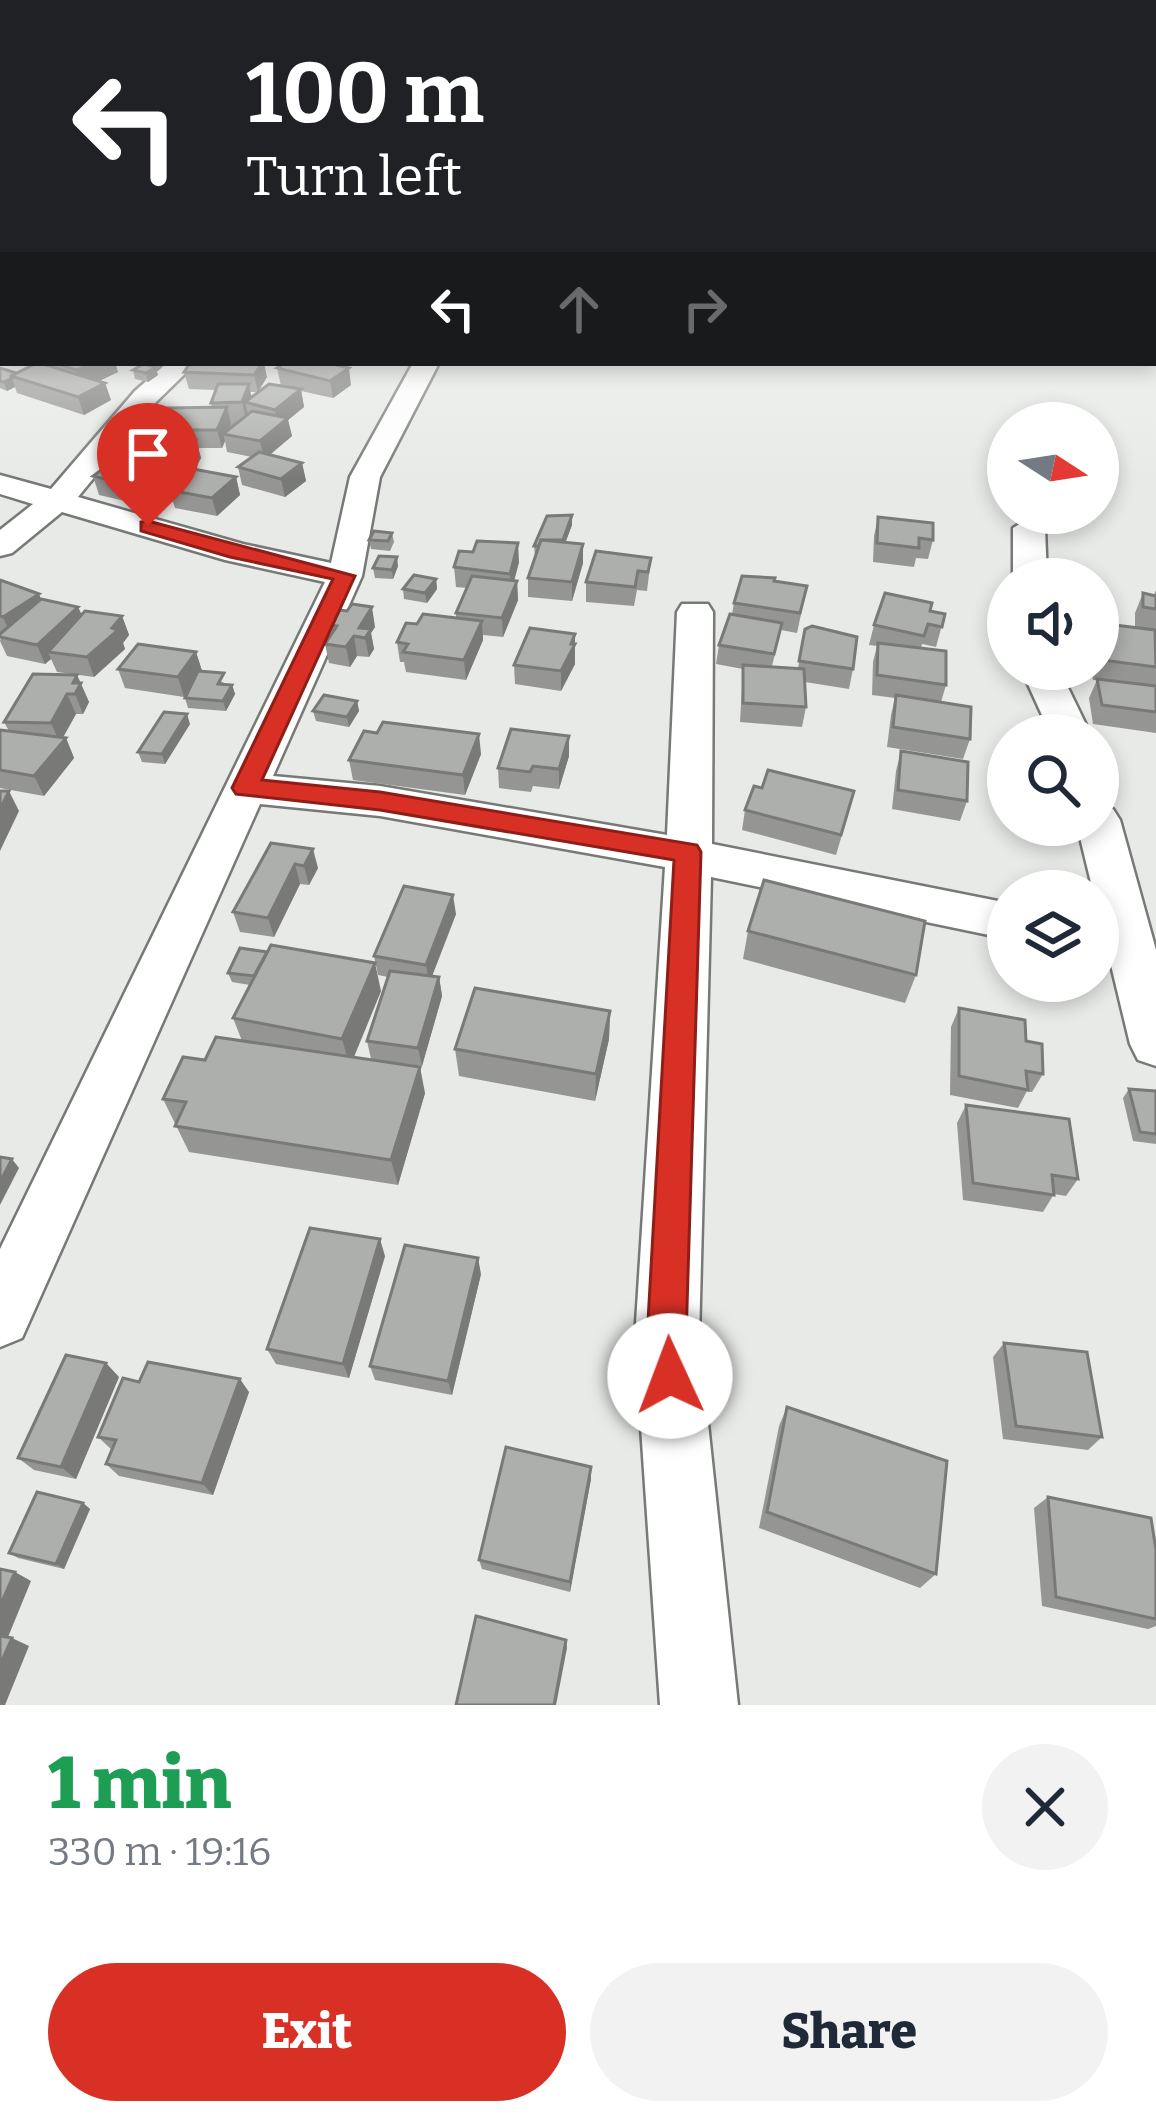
<!DOCTYPE html>
<meta charset="utf-8">
<style>
:root{--surface:#fff;--page:#f2f2f3;--text:#1f2937;--muted:#747a83;--accent:#d93025}
body{margin:0;font-family:Bitter,serif;background:var(--page);color:var(--text);height:100vh;display:flex;flex-direction:column;font-size:45px;white-space:nowrap}
*{box-sizing:border-box;margin:0}
p{font-size:39px;color:var(--muted)}
.icon{flex:none;width:66px;height:66px;fill:none;stroke:currentColor;stroke-width:2;stroke-linecap:round;stroke-linejoin:round}
.map{position:relative;height:1705px;overflow:hidden}
.sheet{display:flex;flex-direction:column;background:var(--surface);flex:1}
.sheet>*{flex:none}
.guide{position:absolute;left:0px;top:0px;width:1158px;height:366px;box-shadow:0 6px 18px #0003;background:#202124;color:#fff;overflow:hidden}
.needle{width:78px;rotate:102deg}
.buttons{position:absolute;left:987px;top:402px;display:grid;gap:24px}
.buttons a{display:grid;place-items:center;width:132px;height:132px;border-radius:50%;background:var(--surface);box-shadow:0 6px 18px #0003;font-size:60px}
.pin{position:absolute;display:grid;place-items:center;width:102px;height:102px;color:#fff;margin:-123px -51px;border-radius:50% 50% 50% 0;rotate:-45deg;box-shadow:0 0 12px #0007}
.pin .icon{rotate:45deg}
.me{position:absolute;width:132px;margin:-66px;rotate:358deg;stroke-linejoin:round;filter:drop-shadow(0 0 9px #0008)}
.turn{display:flex;align-items:center;gap:42px;height:252px;padding:0 48px;font-size:54px}
.turn .icon{width:156px;height:156px;stroke-width:2.5}
.turn b{display:block;font-size:84px;line-height:102px}
.lanes{display:flex;align-items:center;height:114px;padding:0 48px;background:#0003;justify-content:center;gap:60px;direction:ltr}
.lanes .off{opacity:.35}
.round{display:grid;place-items:center;flex:none;width:126px;height:126px;border-radius:63px;background:var(--page)}
.summary{display:flex;align-items:center;justify-content:space-between;height:204px;padding:0 48px}
h1{font-size:72px;font-weight:800;line-height:90px;color:#1e9e55}
.cta{display:flex;gap:24px;margin-top:auto;padding:24px 48px}
.cta a{flex:1;height:138px;border-radius:72px;background:var(--accent);color:#fff;font-size:48px;font-weight:800;line-height:138px;text-align:center}
.cta a+a{background:var(--page);color:var(--text)}
.map>svg:first-child{display:block}
.lines{fill:none;stroke-linecap:round;stroke-linejoin:round}
.minor-casing{stroke:#777977;stroke-width:5}
.minor{fill:#fff;fill-rule:evenodd}
.wall{fill:#959694}
.shaded-wall{fill:#797a78}
.building{fill:#adafac;stroke:#797a78;stroke-width:3}
.route{fill:#d93025;stroke:#8d1f18;stroke-width:3}
</style>
<div class="map">
<svg width="1156" height="1705" viewBox="0 0 1156 1705">
<rect width="100%" height="100%" fill="#e8eae7"/>
<g class="lines">
<defs>
<g id="minor">
<polygon points="167,363 196,363 155,403 78,497 243,544 331,563 350,477 413,363 439,363 380,477 362,576 273,776 380,786 667,835 677,612 682,604 708,604 713,612 712,844 1008,903 1008,939 711,877 699,1339 738,1705 660,1705 635,1339 665,867 380,816 260,804 22,1338 0,1347 0,1249 325,582 225,560 62,512 12,553 0,556 0,530 33,504 0,494 0,475 51,489 135,391"/>
<polygon points="1029,518 1045,528 1047,579 1013,579 1013,528"/>
<polygon points="1021,669 1059,669 1091,735 1051,735"/>
<polygon points="1098,804 1113,809 1120,820 1156,950 1156,1066 1138,1060 1130,1044 1098,911 1098,891 1093,891 1077,825 1098,825"/>
</g>
</defs>
<use href="#minor" class="minor-casing"/>
<use href="#minor" class="minor"/>
</g>
<g class="wall">
<polygon points="21,363 115,363 118,372 99,381 105,383 111,400 84,415 17,393 15,387 7,391 0,388 0,368 16,373 29,367"/>
<polygon points="135,363 155,363 151,366 158,375 148,382 135,379 133,370 142,365"/>
<polygon points="190,363 267,377 258,392 250,392 252,397 281,386 277,368 351,385 333,398 301,391 304,407 288,420 292,436 270,455 302,463 306,481 285,497 242,485 238,467 252,457 227,452 225,441 222,448 198,448 201,458 195,469 236,477 240,495 217,516 175,508 171,496 156,508 99,495 93,476 127,460 131,452 116,451 113,441 166,432 162,419 212,407 211,403 215,390 189,389 184,372"/>
<polygon points="572,515 572,525 565,543 583,544 583,563 572,601 528,597 528,578 535,556 534,546"/>
<polygon points="878,517 933,540 928,559 916,558 914,567 873,562 874,536"/>
<polygon points="392,533 394,542 390,551 371,549 369,540"/>
<polygon points="651,558 647,591 637,590 634,606 586,602 586,582"/>
<polygon points="519,562 514,580 517,581 518,600 503,637 483,635 483,640 466,680 406,672 404,662 400,662 397,642 417,624 456,618 456,613 467,588 456,587 454,567"/>
<polygon points="398,566 393,579 375,578 373,568"/>
<polygon points="436,579 437,589 427,603 404,599 403,589"/>
<polygon points="0,580 41,599 78,607 82,615 122,616 129,635 123,643 125,649 94,677 57,672 51,659 45,664 7,656 0,641 2,633 0,632"/>
<polygon points="775,581 803,605 797,633 781,630 772,666 798,668 805,629 853,669 849,689 805,682 806,707 802,727 740,722 743,669 716,664 719,645 732,614 734,603"/>
<polygon points="1156,590 1156,733 1093,724 1089,698 1097,680 1093,680 1091,669 1098,669 1098,623 1135,627 1135,613 1143,593 1154,595"/>
<polygon points="930,611 945,614 936,647 922,644 921,648 946,685 941,702 970,739 963,759 887,747 891,715 895,698 872,695 873,662 877,646 869,645 874,625"/>
<polygon points="330,625 375,627 371,633 374,649 369,657 357,656 350,667 329,663 325,644 332,634"/>
<polygon points="575,634 575,664 561,691 515,684 514,665"/>
<polygon points="196,652 202,671 226,684 232,685 235,694 226,711 188,708 185,698 188,691 184,697 125,688 118,669"/>
<polygon points="1058,669 1081,669 1081,673 1077,683 1059,681"/>
<polygon points="77,675 89,702 83,714 76,714 62,738 66,738 74,758 44,796 0,788 0,730 9,731 4,722"/>
<polygon points="357,701 359,711 349,727 316,721 313,711"/>
<polygon points="190,724 165,764 142,762 138,752"/>
<polygon points="569,736 569,756 559,789 533,786 531,792 499,788 498,768"/>
<polygon points="901,751 967,801 960,821 892,809 896,771"/>
<polygon points="481,754 465,795 353,780 349,760"/>
<polygon points="762,788 849,811 836,855 742,830 745,810"/>
<polygon points="271,843 318,868 309,885 300,884 274,937 240,932 233,912"/>
<polygon points="456,914 432,976 439,977 442,996 422,1066 371,1059 367,1041 388,977 378,975 374,956"/>
<polygon points="748,931 916,975 905,1003 743,959"/>
<polygon points="228,973 381,991 354,1057 425,1093 398,1185 189,1152 163,1099 205,1060 242,1041 233,1018 250,985 232,982"/>
<polygon points="959,1008 1026,1041 1043,1074 1032,1092 1027,1091 1018,1108 950,1095 951,1027"/>
<polygon points="610,1011 609,1039 595,1101 459,1076 455,1049"/>
<polygon points="1129,1089 1156,1091 1156,1144 1133,1141 1123,1098"/>
<polygon points="966,1105 1078,1179 1066,1196 1054,1194 1043,1212 963,1200 957,1123"/>
<polygon points="385,1256 349,1378 276,1364 267,1349"/>
<polygon points="481,1274 452,1395 375,1380 370,1366"/>
<polygon points="1004,1343 1102,1437 1088,1450 1003,1439 993,1357"/>
<polygon points="119,1377 76,1479 34,1470 18,1458"/>
<polygon points="139,1382 249,1392 213,1495 119,1476 106,1464 112,1450 98,1437"/>
<polygon points="787,1407 936,1574 920,1588 759,1528 779,1426"/>
<polygon points="591,1467 591,1479 570,1592 482,1569 479,1560"/>
<polygon points="1048,1497 1156,1550 1156,1626 1148,1629 1042,1606 1034,1508"/>
<polygon points="83,1503 90,1509 64,1569 18,1558 9,1553"/>
</g>
<g class="shaded-wall">
<polygon points="96,363 115,363 118,372 95,383 81,387 76,370"/>
<polygon points="262,363 264,363 267,377 258,392 254,375"/>
<polygon points="156,367 158,375 148,382 146,373"/>
<polygon points="349,368 351,385 333,398 330,381"/>
<polygon points="12,378 15,387 7,391 4,382"/>
<polygon points="105,383 111,400 84,415 78,397"/>
<polygon points="249,384 252,401 245,402 248,414 246,420 242,402"/>
<polygon points="301,389 304,407 288,420 292,436 264,459 260,441 278,426 275,410"/>
<polygon points="227,407 231,424 227,435 223,434 225,441 222,448 217,430"/>
<polygon points="196,440 201,458 189,478 184,460"/>
<polygon points="302,463 306,481 285,497 281,479"/>
<polygon points="179,468 184,486 169,490 171,496 156,508 151,490"/>
<polygon points="236,477 240,495 217,516 212,498"/>
<polygon points="572,515 572,525 563,549 563,540"/>
<polygon points="518,543 519,562 511,593 510,574"/>
<polygon points="583,544 583,563 572,601 572,582"/>
<polygon points="397,557 398,566 393,579 392,570"/>
<polygon points="436,579 437,589 427,603 425,593"/>
<polygon points="517,581 518,600 503,637 502,618"/>
<polygon points="39,594 47,613 12,637 3,617"/>
<polygon points="78,607 86,626 48,652 51,659 45,664 37,645"/>
<polygon points="372,607 375,627 371,633 374,649 369,657 365,638 359,628"/>
<polygon points="122,616 129,635 123,643 125,649 94,677 87,657"/>
<polygon points="482,621 483,640 466,680 464,660"/>
<polygon points="575,634 575,664 561,691 561,671"/>
<polygon points="354,636 357,656 350,667 346,647"/>
<polygon points="196,652 202,671 184,697 178,677"/>
<polygon points="77,675 89,702 83,714 75,694 73,683"/>
<polygon points="232,685 235,694 226,711 223,701"/>
<polygon points="67,694 76,714 60,743 51,723"/>
<polygon points="357,701 359,711 349,727 347,717"/>
<polygon points="187,714 190,724 165,764 162,754"/>
<polygon points="479,734 481,754 465,795 463,775"/>
<polygon points="569,736 569,756 559,789 559,769"/>
<polygon points="66,738 74,758 44,796 34,776"/>
<polygon points="9,791 19,811 0,851 0,809"/>
<polygon points="313,849 318,868 309,885 304,866"/>
<polygon points="295,864 300,884 274,937 268,918"/>
<polygon points="453,895 456,914 429,984 426,965"/>
<polygon points="375,963 381,991 350,1066 342,1039"/>
<polygon points="439,977 442,996 422,1066 418,1048"/>
<polygon points="610,1011 609,1039 595,1101 596,1074"/>
<polygon points="420,1067 425,1093 398,1185 391,1160"/>
<polygon points="12,1159 19,1168 0,1205 0,1182"/>
<polygon points="380,1239 385,1256 349,1378 343,1364"/>
<polygon points="478,1258 481,1274 452,1395 448,1381"/>
<polygon points="106,1363 119,1377 76,1479 61,1467"/>
<polygon points="240,1379 249,1392 213,1495 202,1483"/>
<polygon points="591,1467 591,1479 570,1592 570,1582"/>
<polygon points="83,1503 90,1509 64,1569 56,1564"/>
<polygon points="15,1572 31,1581 6,1642 0,1639 0,1606"/>
<polygon points="12,1638 29,1646 5,1705 0,1705 0,1665"/>
<polygon points="566,1640 567,1648 556,1705 554,1705"/>
</g>
<g class="building">
<polygon points="3,256 3,272 0,273 0,257"/>
<polygon points="37,363 40,363 105,383 78,397 11,376"/>
<polygon points="55,363 96,363 76,370"/>
<polygon points="190,363 262,363 254,375 184,372"/>
<polygon points="285,363 328,363 349,368 330,381 277,368"/>
<polygon points="143,364 156,367 146,373 133,370"/>
<polygon points="0,368 16,373 11,376 12,378 4,382 0,381"/>
<polygon points="218,384 249,384 242,402 211,403"/>
<polygon points="269,384 301,389 275,410 245,402"/>
<polygon points="227,407 217,430 173,430 176,425 168,425 171,419 162,419 168,408"/>
<polygon points="252,411 288,418 260,441 223,434"/>
<polygon points="125,429 169,432 163,439 140,439 137,443 113,441"/>
<polygon points="140,439 196,440 184,460 127,459"/>
<polygon points="259,452 302,463 281,479 238,467"/>
<polygon points="118,458 179,468 151,490 93,476"/>
<polygon points="193,469 236,477 212,498 169,490"/>
<polygon points="572,515 563,540 541,540 539,546 534,546 547,516"/>
<polygon points="878,517 933,523 933,540 919,538 919,548 877,543"/>
<polygon points="374,531 392,533 388,541 369,540"/>
<polygon points="541,540 583,544 572,582 528,578"/>
<polygon points="477,541 518,543 510,574 454,567 459,551 473,552"/>
<polygon points="596,551 651,558 648,572 638,571 635,587 586,582"/>
<polygon points="379,556 397,557 392,570 373,568"/>
<polygon points="414,575 436,579 425,593 403,589"/>
<polygon points="472,576 517,581 502,618 456,613"/>
<polygon points="742,576 775,578 774,581 807,586 800,613 734,603"/>
<polygon points="0,580 39,594 3,617 0,616"/>
<polygon points="885,593 932,603 930,611 945,614 942,627 928,624 924,636 874,625"/>
<polygon points="1143,593 1156,596 1156,609 1143,607"/>
<polygon points="41,599 78,607 37,645 0,637 0,634"/>
<polygon points="352,604 372,607 359,628 371,629 365,638 354,636 346,647 325,644 337,626 330,625 340,610 347,611"/>
<polygon points="85,611 122,616 112,628 118,630 87,657 48,652"/>
<polygon points="423,614 482,621 464,660 403,652 408,644 397,642 406,623 417,624"/>
<polygon points="730,614 782,623 774,654 719,645"/>
<polygon points="1098,623 1155,630 1156,667 1102,660 1098,642"/>
<polygon points="812,626 857,637 853,669 799,661 805,629"/>
<polygon points="530,628 575,634 571,644 575,644 561,671 514,665"/>
<polygon points="878,643 946,651 946,685 877,675"/>
<polygon points="138,644 196,652 178,677 118,669"/>
<polygon points="743,665 804,669 806,707 743,703"/>
<polygon points="1063,669 1081,669 1081,673 1063,671"/>
<polygon points="198,671 224,673 218,684 232,685 223,701 185,698"/>
<polygon points="33,674 77,675 73,683 81,683 75,694 67,694 51,723 4,722"/>
<polygon points="1097,679 1156,686 1156,712 1102,705"/>
<polygon points="324,695 357,701 347,717 313,711"/>
<polygon points="896,695 971,707 970,739 893,727"/>
<polygon points="164,712 187,714 162,754 138,752"/>
<polygon points="383,722 479,734 463,775 349,760 364,731 377,733"/>
<polygon points="511,729 569,736 559,769 533,766 530,772 498,768"/>
<polygon points="0,730 66,738 34,776 0,770"/>
<polygon points="901,751 968,762 967,801 898,790"/>
<polygon points="768,770 854,791 841,835 745,810 754,786 762,788"/>
<polygon points="0,791 9,791 0,809"/>
<polygon points="271,843 313,849 304,866 295,864 268,918 233,912"/>
<polygon points="764,880 925,921 916,975 748,931"/>
<polygon points="404,886 453,895 426,965 374,956"/>
<polygon points="271,945 375,963 342,1039 233,1018"/>
<polygon points="240,948 267,952 254,976 228,973"/>
<polygon points="390,971 439,977 418,1048 367,1041"/>
<polygon points="475,988 610,1011 596,1074 455,1049"/>
<polygon points="959,1008 1025,1020 1026,1041 1042,1044 1043,1074 1026,1071 1028,1090 959,1076"/>
<polygon points="216,1037 420,1067 391,1160 175,1126 186,1102 163,1099 183,1057 205,1060"/>
<polygon points="1129,1089 1156,1091 1156,1134 1140,1132"/>
<polygon points="966,1105 1069,1119 1078,1179 1052,1175 1054,1195 973,1183"/>
<polygon points="0,1157 12,1159 0,1182"/>
<polygon points="310,1228 380,1239 343,1364 267,1349"/>
<polygon points="405,1245 478,1258 448,1381 370,1366"/>
<polygon points="1004,1343 1087,1352 1102,1437 1016,1426"/>
<polygon points="66,1355 106,1363 61,1467 18,1458"/>
<polygon points="148,1362 240,1379 202,1483 106,1464 116,1440 98,1437 123,1378 139,1382"/>
<polygon points="787,1407 947,1461 936,1574 767,1512"/>
<polygon points="506,1447 591,1467 570,1582 479,1560"/>
<polygon points="37,1492 83,1503 56,1564 9,1553"/>
<polygon points="1048,1497 1151,1518 1156,1550 1156,1619 1056,1597"/>
<polygon points="0,1569 15,1572 0,1606"/>
<polygon points="476,1616 566,1640 554,1705 456,1705"/>
<polygon points="0,1636 12,1638 0,1665"/>
</g>
<linearGradient id="sky" x2="0" y2="1"><stop stop-color="#8ab4c7"/><stop offset="0.5" stop-color="#f5f6f4"/><stop offset="1" stop-color="#f5f6f4" stop-opacity="0"/></linearGradient>
<rect width="1156" height="479" fill="url(#sky)"/>
<polygon class="route" points="148,521 355,576 262,780 380,792 697,845 701,852 686,1339 690,1376 684,1390 670,1396 656,1390 647,1339 674,860 380,810 236,794 232,788 333,579 230,557 141,531 141,522"/>
</svg>
<div class="buttons">
<a><svg class="needle" viewBox="-14 -14 28 28"><path d="M0-13l5 13h-10z" fill="#e53935"/><path d="M0 13l5-13h-10z" fill="#747a83"/></svg></a>
<a><svg class="icon" aria-label="sound" viewBox="0 0 24 24"><path d="M4 9h4l5-4v14l-5-4H4zM17 9q2 3 0 6"/></svg></a>
<a><svg class="icon" aria-label="search" viewBox="0 0 24 24"><circle cx="10" cy="10" r="6"/><path d="M15 15l6 6"/></svg></a>
<a><svg class="icon" aria-label="layers" viewBox="0 0 24 24"><path d="M12 4l9 5-9 5-9-5zM3 14l9 5 9-5"/></svg></a>
</div>
<div class="pin" style="left:148px;top:526px;background:#d93025"><svg class="icon" aria-label="arrive" viewBox="0 0 24 24"><path d="M6 21V4h12l-3 4 3 4H6"/></svg></div>
<svg class="me" style="left:670px;top:1376px" viewBox="-20 -20 40 40"><circle r="19" fill="#fff"/><path d="M0-13L10 11 0 6-10 11z" fill="#d93025"/></svg>
<div class="guide">
<div class="turn"><svg class="icon" aria-label="left" viewBox="0 0 24 24"><path d="M17 20v-9H6M10 6l-5 5 5 5"/></svg><div><b>100 m</b>Turn left</div></div>
<div class="lanes"><svg class="icon" aria-label="left" viewBox="0 0 24 24"><path d="M17 20v-9H6M10 6l-5 5 5 5"/></svg><svg class="icon off" aria-label="ahead" viewBox="0 0 24 24"><path d="M12 20V5M6 11l6-6 6 6"/></svg><svg class="icon off" aria-label="right" viewBox="0 0 24 24"><path d="M7 20v-9h11M14 6l5 5-5 5"/></svg></div>
</div>
</div>
<section class="sheet">
<div class="summary"><div><h1>1 min</h1><p>330 m · 19:16</p></div><a class="round"><svg class="icon" aria-label="close" viewBox="0 0 24 24"><path d="M6 6l12 12M18 6L6 18"/></svg></a></div>
<div class="cta"><a>Exit</a><a>Share</a></div>
</section>
